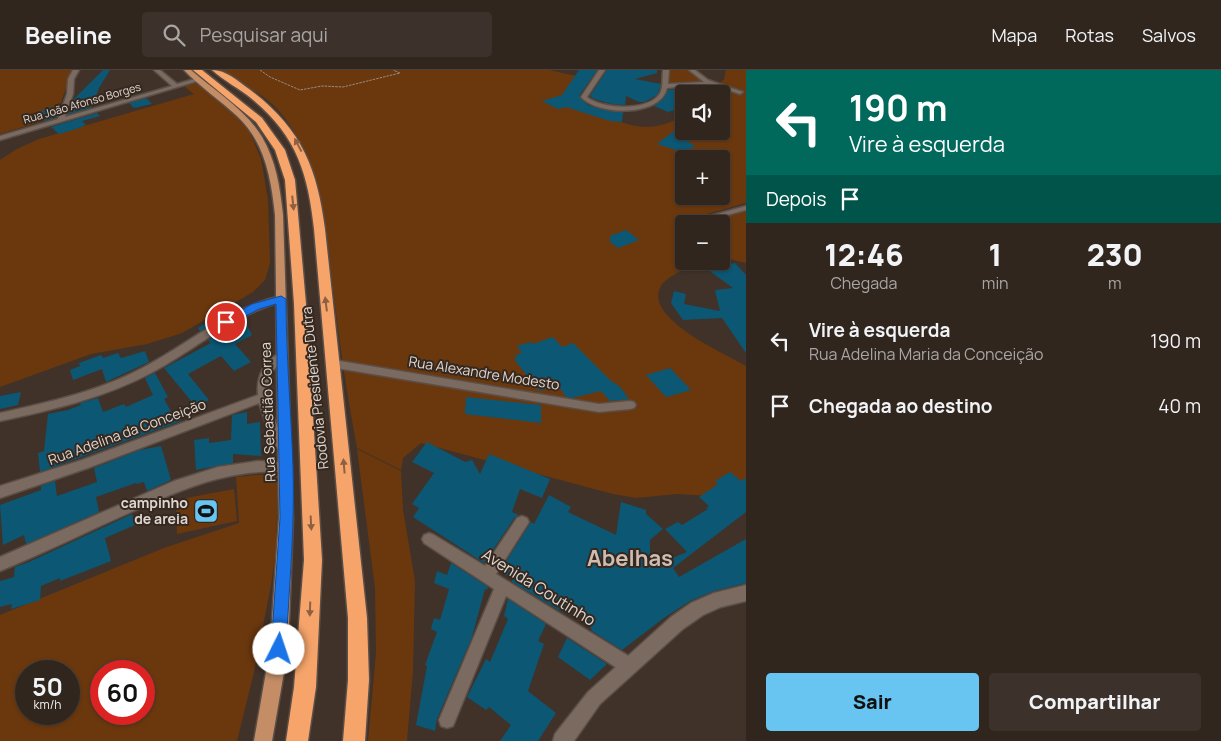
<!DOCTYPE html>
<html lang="pt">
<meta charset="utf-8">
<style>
:root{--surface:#30261e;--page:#3c322b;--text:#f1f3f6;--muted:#a8a5a4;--line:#4b433c;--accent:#68c4f0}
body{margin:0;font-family:Manrope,sans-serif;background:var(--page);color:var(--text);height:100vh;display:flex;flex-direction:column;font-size:19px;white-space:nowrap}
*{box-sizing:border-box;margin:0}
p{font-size:16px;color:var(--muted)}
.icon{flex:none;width:28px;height:28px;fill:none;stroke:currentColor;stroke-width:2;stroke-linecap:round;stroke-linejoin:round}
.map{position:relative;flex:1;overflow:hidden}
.panel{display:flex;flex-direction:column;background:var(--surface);width:475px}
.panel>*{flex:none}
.guide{background:#00695c;color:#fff;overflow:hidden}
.controls{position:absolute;left:675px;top:15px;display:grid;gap:10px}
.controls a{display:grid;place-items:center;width:55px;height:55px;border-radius:5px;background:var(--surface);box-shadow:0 1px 4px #0004,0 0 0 1px var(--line);font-size:25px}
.speed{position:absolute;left:15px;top:590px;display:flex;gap:10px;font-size:25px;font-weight:700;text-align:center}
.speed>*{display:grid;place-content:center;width:65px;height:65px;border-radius:50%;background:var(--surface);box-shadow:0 1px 4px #0004,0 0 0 1px var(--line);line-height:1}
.speed small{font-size:12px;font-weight:400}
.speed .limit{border:8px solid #d22;background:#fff;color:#111}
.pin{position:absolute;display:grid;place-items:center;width:42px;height:42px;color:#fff;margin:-21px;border:2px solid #fff;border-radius:50%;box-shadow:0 1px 5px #0007}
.me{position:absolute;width:55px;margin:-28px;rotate:4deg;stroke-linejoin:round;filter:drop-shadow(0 0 4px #0008)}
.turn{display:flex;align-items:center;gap:18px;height:105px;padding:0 20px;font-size:22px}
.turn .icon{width:65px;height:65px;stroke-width:2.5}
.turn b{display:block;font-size:35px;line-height:42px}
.then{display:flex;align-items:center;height:48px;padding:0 20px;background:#0003;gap:10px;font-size:19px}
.eta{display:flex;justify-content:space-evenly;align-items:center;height:85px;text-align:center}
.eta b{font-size:30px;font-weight:800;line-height:35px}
.cta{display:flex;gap:10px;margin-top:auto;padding:10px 20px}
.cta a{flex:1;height:58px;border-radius:5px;background:var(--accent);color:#111;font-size:20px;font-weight:800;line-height:58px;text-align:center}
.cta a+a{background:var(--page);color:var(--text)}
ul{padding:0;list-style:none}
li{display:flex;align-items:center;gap:15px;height:65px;padding:0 20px}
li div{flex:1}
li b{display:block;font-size:19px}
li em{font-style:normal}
header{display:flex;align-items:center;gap:30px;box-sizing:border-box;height:70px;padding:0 25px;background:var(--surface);border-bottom:1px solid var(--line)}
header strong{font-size:24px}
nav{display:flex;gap:28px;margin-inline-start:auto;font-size:18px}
.search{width:350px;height:45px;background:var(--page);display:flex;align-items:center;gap:12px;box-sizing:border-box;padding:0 18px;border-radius:5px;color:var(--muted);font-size:19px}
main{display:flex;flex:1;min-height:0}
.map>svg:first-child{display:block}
.green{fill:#6b380e;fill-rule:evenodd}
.building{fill:#0b5774}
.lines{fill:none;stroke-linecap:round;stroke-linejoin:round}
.minor-casing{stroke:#5a4e47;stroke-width:3}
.tertiary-casing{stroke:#5a4e47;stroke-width:3}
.primary-casing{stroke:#5a4e47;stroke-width:3}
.motorway-casing{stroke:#5a4e47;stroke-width:3}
.path{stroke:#978c84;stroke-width:1;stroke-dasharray:2.5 1;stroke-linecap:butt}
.minor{fill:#7a6a60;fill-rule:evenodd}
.tertiary{fill:#7a6a60;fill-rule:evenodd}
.primary{fill:#c48d66;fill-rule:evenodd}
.motorway{fill:#f6a46a;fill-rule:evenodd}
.oneway{fill:#8c6041}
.route{fill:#1a73e8;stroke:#114b97}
.labels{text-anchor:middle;stroke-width:4;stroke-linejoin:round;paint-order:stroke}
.far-street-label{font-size:11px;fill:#e0d7d1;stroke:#35281f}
.street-label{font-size:14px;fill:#e0d7d1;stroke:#35281f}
.poi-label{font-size:14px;font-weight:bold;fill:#e0d7d1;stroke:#35281f;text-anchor:end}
.near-street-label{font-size:16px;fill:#e0d7d1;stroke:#35281f}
.near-district-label{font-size:22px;font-weight:bold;fill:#cfbdb2;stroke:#35281f}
</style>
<header>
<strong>Beeline</strong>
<div class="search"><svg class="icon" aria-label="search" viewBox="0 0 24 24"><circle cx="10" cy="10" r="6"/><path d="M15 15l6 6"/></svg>Pesquisar aqui</div>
<nav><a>Mapa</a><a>Rotas</a><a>Salvos</a></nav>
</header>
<main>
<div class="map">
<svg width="746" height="671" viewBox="0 0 746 671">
<rect width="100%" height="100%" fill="#403228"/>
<g class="green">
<polygon points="0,0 72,0 56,47 0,64"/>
<path d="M219,0H549L590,9L575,28C611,49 643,71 684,45V61H721V24H693L687,16H715L724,10L726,0H746V133L682,151L685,154H684V191H700C690,196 666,207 661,216C642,248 726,284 746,296V428L677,424L636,428L613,424L421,373L403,388L401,400L357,378C348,331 341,283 335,235C326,167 326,95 279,41C263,22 239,14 219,0ZM684,89H721V126H684Z"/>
<polygon points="669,0 690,0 704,11 670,13"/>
<polygon points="199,13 237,46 250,63 261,89 268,130 270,193 265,210 253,222 182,263 147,274 91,284 0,317 0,90 17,79 39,69 194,24 184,16"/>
<polygon points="746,141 746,193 721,187 721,154 700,154"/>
<polygon points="357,379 401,401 403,440 415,511 413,600 407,671 368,671 376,583 375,518"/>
<path d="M255,405H278L276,478L271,515L254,602L237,671H0V545L164,478L239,453L236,407ZM26,601H69V644H26ZM101,601H144V644H101Z"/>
<polygon points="234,419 237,451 177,464 176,430"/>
</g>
<g class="building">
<polygon points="103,0 110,0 99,18 91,38 68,44 73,30"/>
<polygon points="579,0 597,0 579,26 580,28 588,35 600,39 623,42 622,52 610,51 566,37 558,39 542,31 562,25"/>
<polygon points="607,0 657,0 657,3 635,9 661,14 659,20 657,25 645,32 639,32 626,26 625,35 612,34 594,29 590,26"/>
<polygon points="684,18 684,37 668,42 654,36 663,29 668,20"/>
<polygon points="146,28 152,34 134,38 129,33"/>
<polygon points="49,37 60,39 57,47 45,51 38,43"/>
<polygon points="97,43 100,46 82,51 86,55 76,59 59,64 51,57"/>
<polygon points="678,58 699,64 688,73 695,75 685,83 657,74"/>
<polygon points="626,160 639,170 618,178 610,172 610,166"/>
<polygon points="735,193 746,205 746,283 722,248 683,250 671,233 674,221 686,224 684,234 720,241 715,220 733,218 707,199"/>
<polygon points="230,238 235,241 200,261 198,258"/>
<polygon points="244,249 252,265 235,274 251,292 234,301 221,286 188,304 209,330 196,337 164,298 211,273 208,270"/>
<polygon points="553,267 562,277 573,273 613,313 614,312 621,318 629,329 610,331 601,321 572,328 566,327 558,315 539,321 514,289 517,288 515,285 522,283 517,276 531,272 533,274"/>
<polygon points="145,281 149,292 106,312 102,299 73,310 70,300 80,296 79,293 101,285 103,288 118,283 121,288"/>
<polygon points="670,298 691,320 666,327 646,305"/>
<polygon points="155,303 168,327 164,329 175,349 173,350 180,349 181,351 40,402 38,383 44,381 48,344 68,340 81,335 80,333 98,328 103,342 124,334 126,337 153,325 145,308"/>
<polygon points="21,322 18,335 0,339 0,326"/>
<polygon points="466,327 541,335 541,353 465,344"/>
<polygon points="247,342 247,354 260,352 261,386 233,384 233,393 196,400 194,370 209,368 209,373 231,370 232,345"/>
<polygon points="427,372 465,392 472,390 480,404 489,384 550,409 542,428 520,419 512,442 519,445 515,447 484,493 413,447 419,438 412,434 434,403 412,392"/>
<polygon points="161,376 171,410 147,421 144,412 137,414 136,413 96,427 99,442 26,474 24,465 3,475 0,435 41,420 41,416 55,411 57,426 97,412 94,398 140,380"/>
<polygon points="730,402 741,411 746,408 746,442 673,498 679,507 746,469 746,513 714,521 690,531 664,548 622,580 592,561 586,548 571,539 569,545 555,538 512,512 512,509 500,501 531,452 534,454 549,425 571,437 568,442 616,465 621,432 646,440 646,444 663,459 650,470 650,497 687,482 665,459 678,452 682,455 708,439 706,438 709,436 699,427 718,414 715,411"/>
<polygon points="132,444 135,455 105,468 111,491 60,511 60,508 41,516 40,530 11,539 12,534 0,537 0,511 14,507 15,497 29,492"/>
<polygon points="451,493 488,517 487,520 485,519 472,567 437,649 435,661 416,655 427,596 425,595 437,562 431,559 434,548 440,550 449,519 434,513 437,501 447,505"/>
<polygon points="508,529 546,554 538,571 544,574 528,621 556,643 538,671 500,671 511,655 489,637 486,640 467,627 486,589 490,592 508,549 504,546"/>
<polygon points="567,568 607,594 590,610 558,587"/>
</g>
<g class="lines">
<defs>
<g id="minor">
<polygon points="73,0 79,0 74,9 73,24 65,47 172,16 154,0 160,0 177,14 198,8 201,10 0,70 0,66 58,49 67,24 68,9"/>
<path d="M599,0H605L587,27C601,39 645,41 658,26C664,20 662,8 663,0H669L668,14L704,12L689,0H695L708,10L743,22L740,24L709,14L667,18C661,47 598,46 581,27Z"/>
<polygon points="746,136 746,140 695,154 684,153"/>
<path d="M281,226L284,227V231C231,245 199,278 151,303C104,328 52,340 0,351V343C49,332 101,321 146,296C191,272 230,237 281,226Z"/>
<path d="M281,283L286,287C282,294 274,297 271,304C260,329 280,361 291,382L289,386L285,387L281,386L268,359L259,333L88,398L0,428V416L82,390L258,325C256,308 264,289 281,283Z"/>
<polygon points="334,290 599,334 630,331 634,332 636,335 634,338 630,339 599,342 330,297 329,294 330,291"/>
<path d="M258,391L286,392L290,393L292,397L290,401L286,402C229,398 180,420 129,443C86,462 44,483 0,501V487L174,411L218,397Z"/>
<polygon points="522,446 527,448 529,452 496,504 635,590 637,596 635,602 629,604 623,602 506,526 453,656 447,658 441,656 439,650 494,519 424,473 422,469 424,465 429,463 434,465 485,496 517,448"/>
</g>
<polygon id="tertiary" points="746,515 746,531 721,537 703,545 683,559 600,634 574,671 553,671 555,664 588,622 671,547 691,533 714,523"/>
<path id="primary" d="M184,0H191C214,20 246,40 262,67C276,91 280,117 283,145L293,448L288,579L272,671H254L270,579L279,448L275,145C271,108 265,72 237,46C220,30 200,17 184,0Z"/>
<g id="motorway">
<polygon points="193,0 202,0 262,48 285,80 295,110 306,234 322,490 316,617 308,671 286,671 294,617 304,490 294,234 285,110 275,80 256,52"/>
<path d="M212,0C226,0 238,11 249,19C301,58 317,97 325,159L367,548L369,610L365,671H343L348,610V548L314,159C308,104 297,66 252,29C240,19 224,11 212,0Z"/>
</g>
</defs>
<use href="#minor" class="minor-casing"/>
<use href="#tertiary" class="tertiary-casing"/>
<use href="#primary" class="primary-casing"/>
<use href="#motorway" class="motorway-casing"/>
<polyline class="path" points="260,0 270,7 300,20 322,16 343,17 400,3 393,0"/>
<use href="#minor" class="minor"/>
<use href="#tertiary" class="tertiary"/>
<use href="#primary" class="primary"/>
<use href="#motorway" class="motorway"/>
</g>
<defs><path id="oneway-solid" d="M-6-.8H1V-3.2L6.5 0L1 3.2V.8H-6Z" transform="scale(1.25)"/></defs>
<g class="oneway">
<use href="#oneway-solid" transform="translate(298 75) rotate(-118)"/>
<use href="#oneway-solid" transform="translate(293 133) rotate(84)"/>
<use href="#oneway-solid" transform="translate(326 234) rotate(-97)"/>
<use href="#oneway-solid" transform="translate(344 396) rotate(-95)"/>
<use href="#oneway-solid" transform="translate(311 453) rotate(87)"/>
<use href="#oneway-solid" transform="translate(310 539) rotate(92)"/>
</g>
<path class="route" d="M281,226L286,229C286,285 291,340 293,396C295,457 289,518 286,579L284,585L279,587L273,585L271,579L280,448L276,234L259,239L229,255L226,256L221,252L252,234Z"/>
<defs>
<symbol id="stadium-square" viewBox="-11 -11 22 22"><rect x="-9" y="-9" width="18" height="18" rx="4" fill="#68c4f0" stroke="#35281f"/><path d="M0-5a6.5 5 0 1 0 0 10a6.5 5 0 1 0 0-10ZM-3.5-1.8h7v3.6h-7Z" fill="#111"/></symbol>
</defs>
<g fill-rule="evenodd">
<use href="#stadium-square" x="192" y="427" width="28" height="28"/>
</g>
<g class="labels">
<g class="far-street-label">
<text transform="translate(82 33) rotate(-16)" y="4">Rua João Afonso Borges</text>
</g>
<g class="street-label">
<text transform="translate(484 303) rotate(9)" y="5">Rua Alexandre Modesto</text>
<text transform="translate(315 318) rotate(-96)" y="5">Rodovia Presidente Dutra</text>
<text transform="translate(268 342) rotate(-92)" y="5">Rua Sebastião Correa</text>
<text transform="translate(127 362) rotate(-20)" y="5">Rua Adelina da Conceição</text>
</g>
<g class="poi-label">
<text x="188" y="438">campinho<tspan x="188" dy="16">de areia</tspan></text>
</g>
<g class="near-street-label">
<text transform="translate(539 517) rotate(32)" y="6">Avenida Coutinho</text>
</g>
<g class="near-district-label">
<text x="630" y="496">Abelhas</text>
</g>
</g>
</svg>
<div class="controls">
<a><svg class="icon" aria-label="sound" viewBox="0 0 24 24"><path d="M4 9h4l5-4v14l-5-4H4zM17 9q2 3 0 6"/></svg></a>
<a>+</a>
<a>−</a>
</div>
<div class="speed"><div>50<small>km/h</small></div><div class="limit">60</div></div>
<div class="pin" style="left:226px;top:252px;background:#d93025"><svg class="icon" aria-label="arrive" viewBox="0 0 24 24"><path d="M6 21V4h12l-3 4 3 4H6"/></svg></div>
<svg class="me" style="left:279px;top:579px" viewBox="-20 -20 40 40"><circle r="19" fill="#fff"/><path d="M0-13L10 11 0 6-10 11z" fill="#1a73e8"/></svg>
</div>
<section class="panel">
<div class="guide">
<div class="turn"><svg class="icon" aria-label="left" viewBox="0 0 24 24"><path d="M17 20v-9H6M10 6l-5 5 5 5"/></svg><div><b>190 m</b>Vire à esquerda</div></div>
<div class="then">Depois<svg class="icon" aria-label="arrive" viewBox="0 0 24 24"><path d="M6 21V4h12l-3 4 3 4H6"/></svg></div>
</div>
<div class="eta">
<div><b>12:46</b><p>Chegada</p></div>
<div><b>1</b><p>min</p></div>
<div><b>230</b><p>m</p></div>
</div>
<ul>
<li><svg class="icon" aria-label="left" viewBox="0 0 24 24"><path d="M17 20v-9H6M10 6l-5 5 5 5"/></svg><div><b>Vire à esquerda</b><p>Rua Adelina Maria da Conceição</p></div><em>190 m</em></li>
<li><svg class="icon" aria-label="arrive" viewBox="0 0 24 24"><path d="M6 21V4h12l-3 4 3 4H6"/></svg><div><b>Chegada ao destino</b></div><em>40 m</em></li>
</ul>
<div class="cta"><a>Sair</a><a>Compartilhar</a></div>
</section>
</main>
